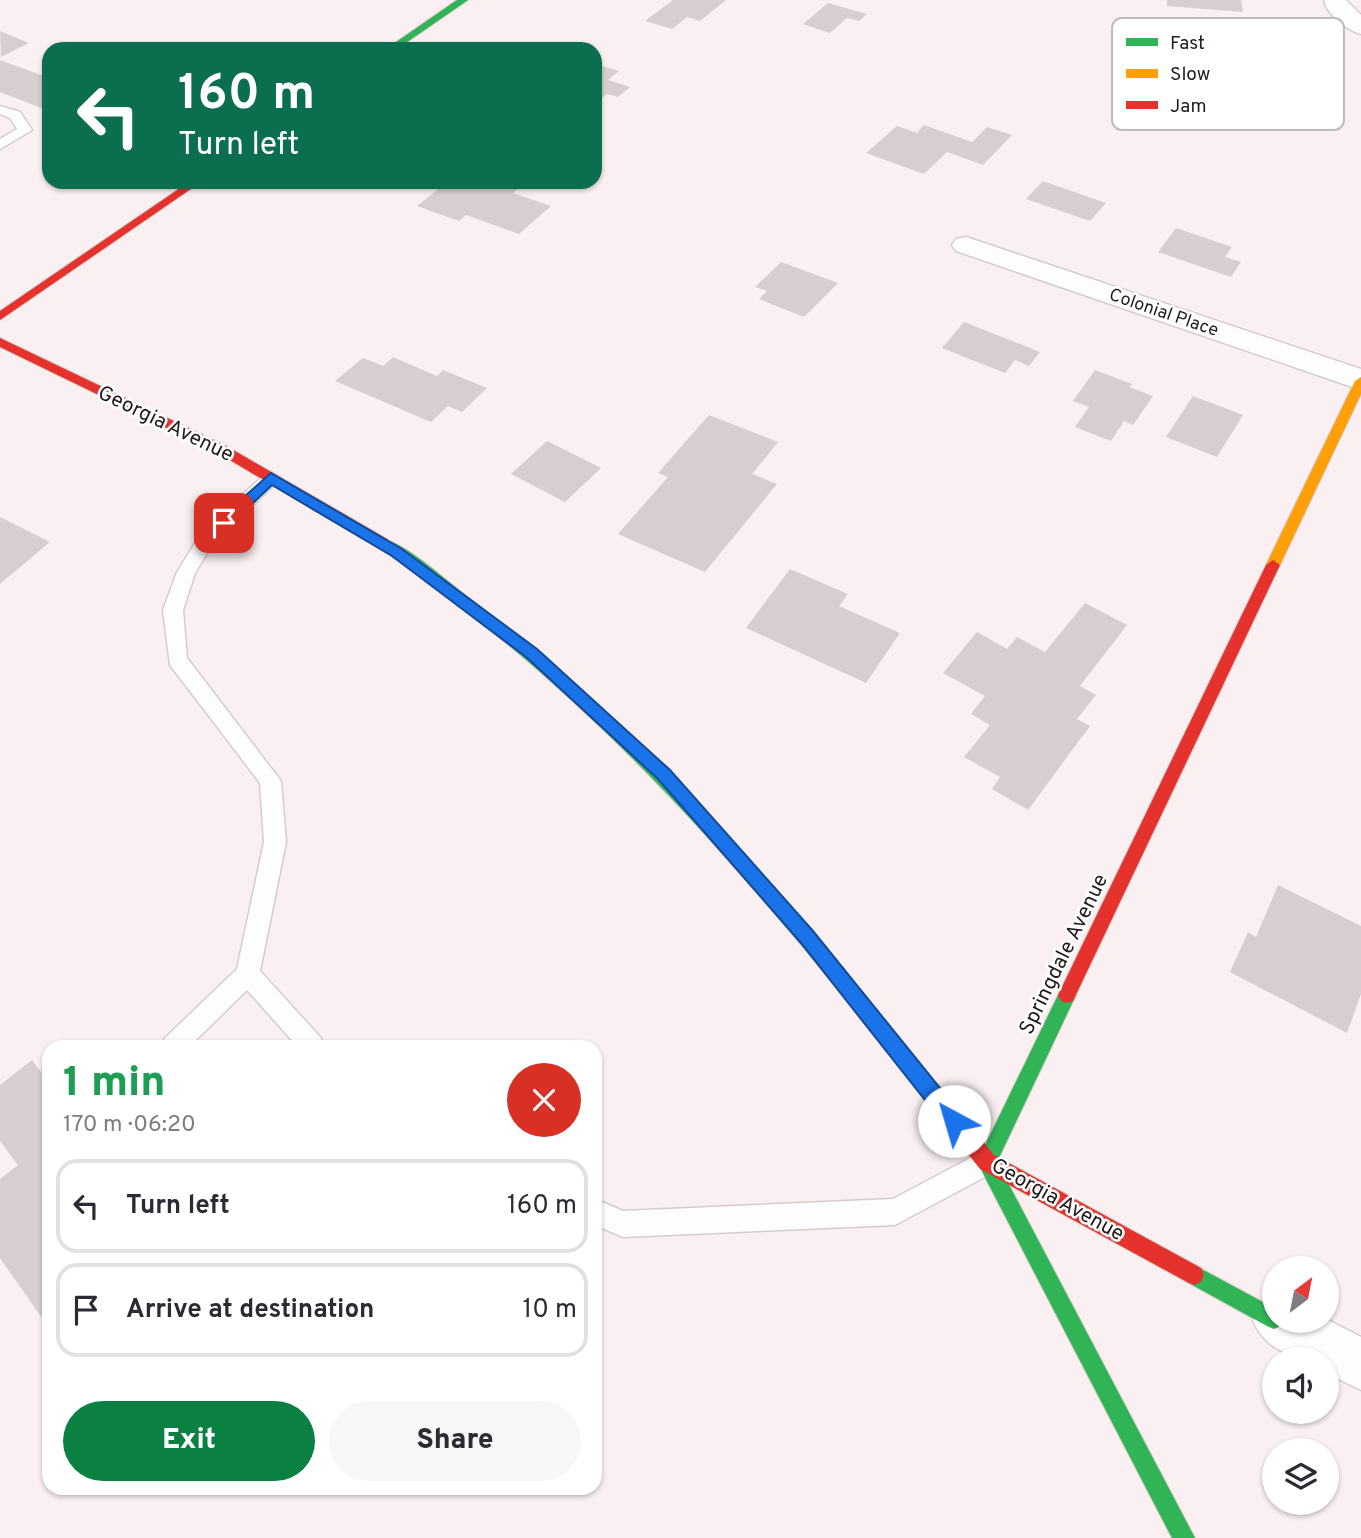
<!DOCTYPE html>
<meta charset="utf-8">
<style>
:root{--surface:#fff;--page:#f7f7f7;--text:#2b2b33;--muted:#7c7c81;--line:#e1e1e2;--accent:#0b8043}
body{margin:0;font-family:Overpass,sans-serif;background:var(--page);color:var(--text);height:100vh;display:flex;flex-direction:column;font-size:26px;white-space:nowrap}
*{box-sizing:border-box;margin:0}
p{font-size:23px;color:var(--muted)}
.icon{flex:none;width:38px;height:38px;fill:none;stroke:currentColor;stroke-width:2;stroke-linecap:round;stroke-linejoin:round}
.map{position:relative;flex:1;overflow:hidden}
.sheet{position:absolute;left:42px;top:1040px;width:560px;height:455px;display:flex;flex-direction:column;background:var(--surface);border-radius:21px;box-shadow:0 2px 5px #0004}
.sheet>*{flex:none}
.banner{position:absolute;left:42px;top:42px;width:560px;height:147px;border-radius:21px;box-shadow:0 2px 5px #0004;background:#0b6e4f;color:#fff;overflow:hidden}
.needle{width:46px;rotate:32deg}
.buttons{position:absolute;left:1262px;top:1256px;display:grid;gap:14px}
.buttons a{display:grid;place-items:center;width:77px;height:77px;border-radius:50%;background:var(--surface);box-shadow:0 2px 5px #0004;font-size:35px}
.pin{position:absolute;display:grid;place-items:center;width:60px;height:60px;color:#fff;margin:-30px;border-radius:14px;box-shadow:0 4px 10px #0006}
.me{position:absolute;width:77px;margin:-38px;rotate:321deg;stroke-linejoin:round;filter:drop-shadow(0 0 5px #0008)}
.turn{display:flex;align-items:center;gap:24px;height:147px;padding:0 21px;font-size:32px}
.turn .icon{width:91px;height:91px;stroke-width:2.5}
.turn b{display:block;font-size:49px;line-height:60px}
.round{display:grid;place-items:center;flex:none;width:74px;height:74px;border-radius:37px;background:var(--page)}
.head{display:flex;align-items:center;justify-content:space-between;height:119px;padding:0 21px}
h1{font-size:42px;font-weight:800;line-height:52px;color:#1e9e55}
.action{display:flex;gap:14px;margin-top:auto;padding:14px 21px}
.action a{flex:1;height:80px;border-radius:42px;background:var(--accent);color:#fff;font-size:28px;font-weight:800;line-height:80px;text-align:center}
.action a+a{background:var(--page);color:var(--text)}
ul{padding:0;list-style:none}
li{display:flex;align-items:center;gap:21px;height:94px;margin:0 14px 10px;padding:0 7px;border:4px solid var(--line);border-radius:21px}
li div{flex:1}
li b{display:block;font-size:26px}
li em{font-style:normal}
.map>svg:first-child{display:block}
.building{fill:#d8cecf}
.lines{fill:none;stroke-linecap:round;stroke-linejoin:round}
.lane-casing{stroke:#d5cccc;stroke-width:3}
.street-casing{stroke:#d5cccc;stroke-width:3}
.fast-casing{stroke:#d5cccc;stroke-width:2}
.slow-casing{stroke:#d5cccc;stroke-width:2}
.jam-casing{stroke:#d5cccc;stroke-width:2}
.lane{fill:#fefdfd;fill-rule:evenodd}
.street{fill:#fefdfd;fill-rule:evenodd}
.fast{fill:#30b455;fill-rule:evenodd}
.slow{fill:#ff9f0a;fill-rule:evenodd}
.jam{fill:#e5322d;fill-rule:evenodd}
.route{fill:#1a73e8;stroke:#114b97;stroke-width:2}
.labels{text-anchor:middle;stroke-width:5;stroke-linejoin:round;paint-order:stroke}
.far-street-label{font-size:18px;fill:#231b1c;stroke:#fff}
.street-label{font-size:21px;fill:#231b1c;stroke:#fff}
.key{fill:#fff;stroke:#bdbbbb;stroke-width:2}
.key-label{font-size:19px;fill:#231b1c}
</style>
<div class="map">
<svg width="1361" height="1538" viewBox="0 0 1361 1538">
<rect width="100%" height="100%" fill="#fbf0f1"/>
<g class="building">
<polygon points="673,0 726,0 700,21 687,17 672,29 645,21"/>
<polygon points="1167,0 1241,0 1243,12 1167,6"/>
<polygon points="828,3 867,14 859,21 847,18 830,33 803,24"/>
<polygon points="0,31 29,43 1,57"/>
<polygon points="0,60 49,78 49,111 0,92"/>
<polygon points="595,64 619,71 608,80 630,87 618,97 607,94 595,103"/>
<polygon points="924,125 972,142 987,127 1012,135 983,165 947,152 924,174 866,153 897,126 917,133"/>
<polygon points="1043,181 1106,203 1090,221 1026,199"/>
<polygon points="447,182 526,182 513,193 551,206 519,234 466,215 459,221 417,206"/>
<polygon points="1176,228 1232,247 1225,257 1241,262 1231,277 1158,252"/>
<polygon points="781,262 838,283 804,317 759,299 767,291 755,287"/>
<polygon points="964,322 1040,352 1029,366 1015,360 1005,373 942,348"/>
<polygon points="393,357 437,376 443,370 487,388 462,412 448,406 431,422 335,381 363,358 383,366"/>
<polygon points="1095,370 1132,384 1129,387 1153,396 1133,425 1124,421 1111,441 1075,427 1089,407 1073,401"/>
<polygon points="1193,396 1243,415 1217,457 1166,437"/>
<polygon points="709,415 778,442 752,474 777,484 705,572 618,534 668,477 658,473"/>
<polygon points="547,441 601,468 565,502 511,474"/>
<polygon points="0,517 50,542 0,584"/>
<polygon points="790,569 848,594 839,606 900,633 866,683 746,628"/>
<polygon points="1085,603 1127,625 1080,686 1096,695 1077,719 1090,726 1028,810 992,789 1000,777 964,757 990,725 971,714 985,696 943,673 977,632 1007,649 1017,637 1045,652"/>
<polygon points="1278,885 1361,926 1361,994 1347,1033 1230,972 1248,932 1256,937"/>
<polygon points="32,1060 49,1083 49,1328 0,1258 0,1179 18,1165 0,1141 0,1085"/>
</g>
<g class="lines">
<defs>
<g id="lane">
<polygon points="0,106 20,112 32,130 0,149 0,139 17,129 10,118 0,114"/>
<polygon points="271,472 280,478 277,482 214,542 195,573 183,610 187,658 281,781 286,842 260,971 321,1038 324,1046 297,1046 247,990 190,1046 162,1046 165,1038 237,969 264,842 260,783 170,665 163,610 177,572 202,532 265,474"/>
<polygon points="987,1149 996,1153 1000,1162 996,1171 895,1225 623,1237 595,1225 595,1199 623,1211 893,1199"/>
</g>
<g id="street">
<path d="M1324,0H1346L1361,15V34C1348,31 1326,14 1324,0Z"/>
<polygon points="966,237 1361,369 1361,390 956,251 952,245 956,239"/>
<path d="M1274,1298V1321L1326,1319L1361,1337V1390L1326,1373V1360C1295,1360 1266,1351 1253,1321L1260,1303Z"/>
</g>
<g id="fast">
<polygon points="457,0 468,0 397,49 386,49"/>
<path d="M382,538C411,547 445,580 469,598C622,715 749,854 870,1002L873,1008L870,1014L864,1016L858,1014C744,873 626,738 484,625C449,598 415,570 377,547L375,543L377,539Z"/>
<polygon points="1067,987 1073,989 1076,995 997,1162 1195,1538 1172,1538 977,1162 1061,989"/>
<polygon points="1194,1265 1274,1308 1274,1321 1283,1321 1281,1326 1274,1329 1267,1326 1187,1282 1184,1275 1187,1268"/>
</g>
<polygon id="slow" points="1361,377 1361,394 1280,565 1273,570 1268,569 1266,565 1355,381"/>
<g id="jam">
<polygon points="189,182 201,182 0,320 0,311"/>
<polygon points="0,338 228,447 387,539 389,543 387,547 377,547 218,453 0,347"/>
<polygon points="1273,560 1280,565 1073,1001 1067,1003 1061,1001 1058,995 1061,989 1266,565"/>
<polygon points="864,1000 870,1002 994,1155 1201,1268 1204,1275 1201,1282 1194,1285 1187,1282 980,1169 858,1014 855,1008 858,1002"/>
</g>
</defs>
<use href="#lane" class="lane-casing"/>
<use href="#street" class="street-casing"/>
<use href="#fast" class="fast-casing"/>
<use href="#slow" class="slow-casing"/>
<use href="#jam" class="jam-casing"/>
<use href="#lane" class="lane"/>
<use href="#street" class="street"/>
<use href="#fast" class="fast"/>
<use href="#slow" class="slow"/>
<use href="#jam" class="jam"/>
</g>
<polygon class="route" points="271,473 402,549 537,649 670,770 813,931 961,1114 964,1121 961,1128 954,1130 947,1128 801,943 658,779 526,657 392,556 272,485 229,526 219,526 219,519"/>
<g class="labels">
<g class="far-street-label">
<text transform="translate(1164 312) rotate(19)" y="6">Colonial Place</text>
</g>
<g class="street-label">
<text transform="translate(166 423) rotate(26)" y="7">Georgia Avenue</text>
<text transform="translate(1063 954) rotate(-64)" y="7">Springdale Avenue</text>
<text transform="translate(1058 1199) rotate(29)" y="7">Georgia Avenue</text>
</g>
</g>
<rect x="1112" y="18" width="232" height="112" rx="10" class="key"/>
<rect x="1126" y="38" width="32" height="8" fill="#30b455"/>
<rect x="1126" y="69" width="32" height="9" fill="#ff9f0a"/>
<rect x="1126" y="101" width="32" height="8" fill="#e5322d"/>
<g class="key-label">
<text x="1170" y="49">Fast</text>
<text x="1170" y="80">Slow</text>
<text x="1170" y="112">Jam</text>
</g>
</svg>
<div class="buttons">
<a><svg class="needle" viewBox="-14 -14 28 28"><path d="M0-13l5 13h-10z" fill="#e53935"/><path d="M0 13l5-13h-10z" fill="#7c7c81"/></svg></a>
<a><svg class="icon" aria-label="sound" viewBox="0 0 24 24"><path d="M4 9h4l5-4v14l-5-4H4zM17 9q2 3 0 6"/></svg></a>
<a><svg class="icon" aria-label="layers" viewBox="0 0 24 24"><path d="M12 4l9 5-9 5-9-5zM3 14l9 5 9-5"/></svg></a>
</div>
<div class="pin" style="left:224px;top:523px;background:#d93025"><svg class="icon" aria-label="arrive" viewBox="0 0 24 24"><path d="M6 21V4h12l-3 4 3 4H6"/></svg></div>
<svg class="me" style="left:954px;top:1121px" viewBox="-20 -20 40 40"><circle r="19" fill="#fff"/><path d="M0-13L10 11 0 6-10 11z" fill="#1a73e8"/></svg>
<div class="banner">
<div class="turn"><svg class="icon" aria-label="left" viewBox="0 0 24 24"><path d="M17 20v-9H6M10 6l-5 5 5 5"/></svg><div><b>160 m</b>Turn left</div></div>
</div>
<section class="sheet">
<div class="head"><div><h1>1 min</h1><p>170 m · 06:20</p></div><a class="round" style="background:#d93025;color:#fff"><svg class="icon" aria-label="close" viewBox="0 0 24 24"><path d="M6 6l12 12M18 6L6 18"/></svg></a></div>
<ul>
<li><svg class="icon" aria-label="left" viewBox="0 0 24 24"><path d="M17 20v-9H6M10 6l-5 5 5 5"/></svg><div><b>Turn left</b></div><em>160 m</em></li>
<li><svg class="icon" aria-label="arrive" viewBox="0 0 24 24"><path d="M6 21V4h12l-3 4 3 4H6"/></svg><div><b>Arrive at destination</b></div><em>10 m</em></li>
</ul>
<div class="action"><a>Exit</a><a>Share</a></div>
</section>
</div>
